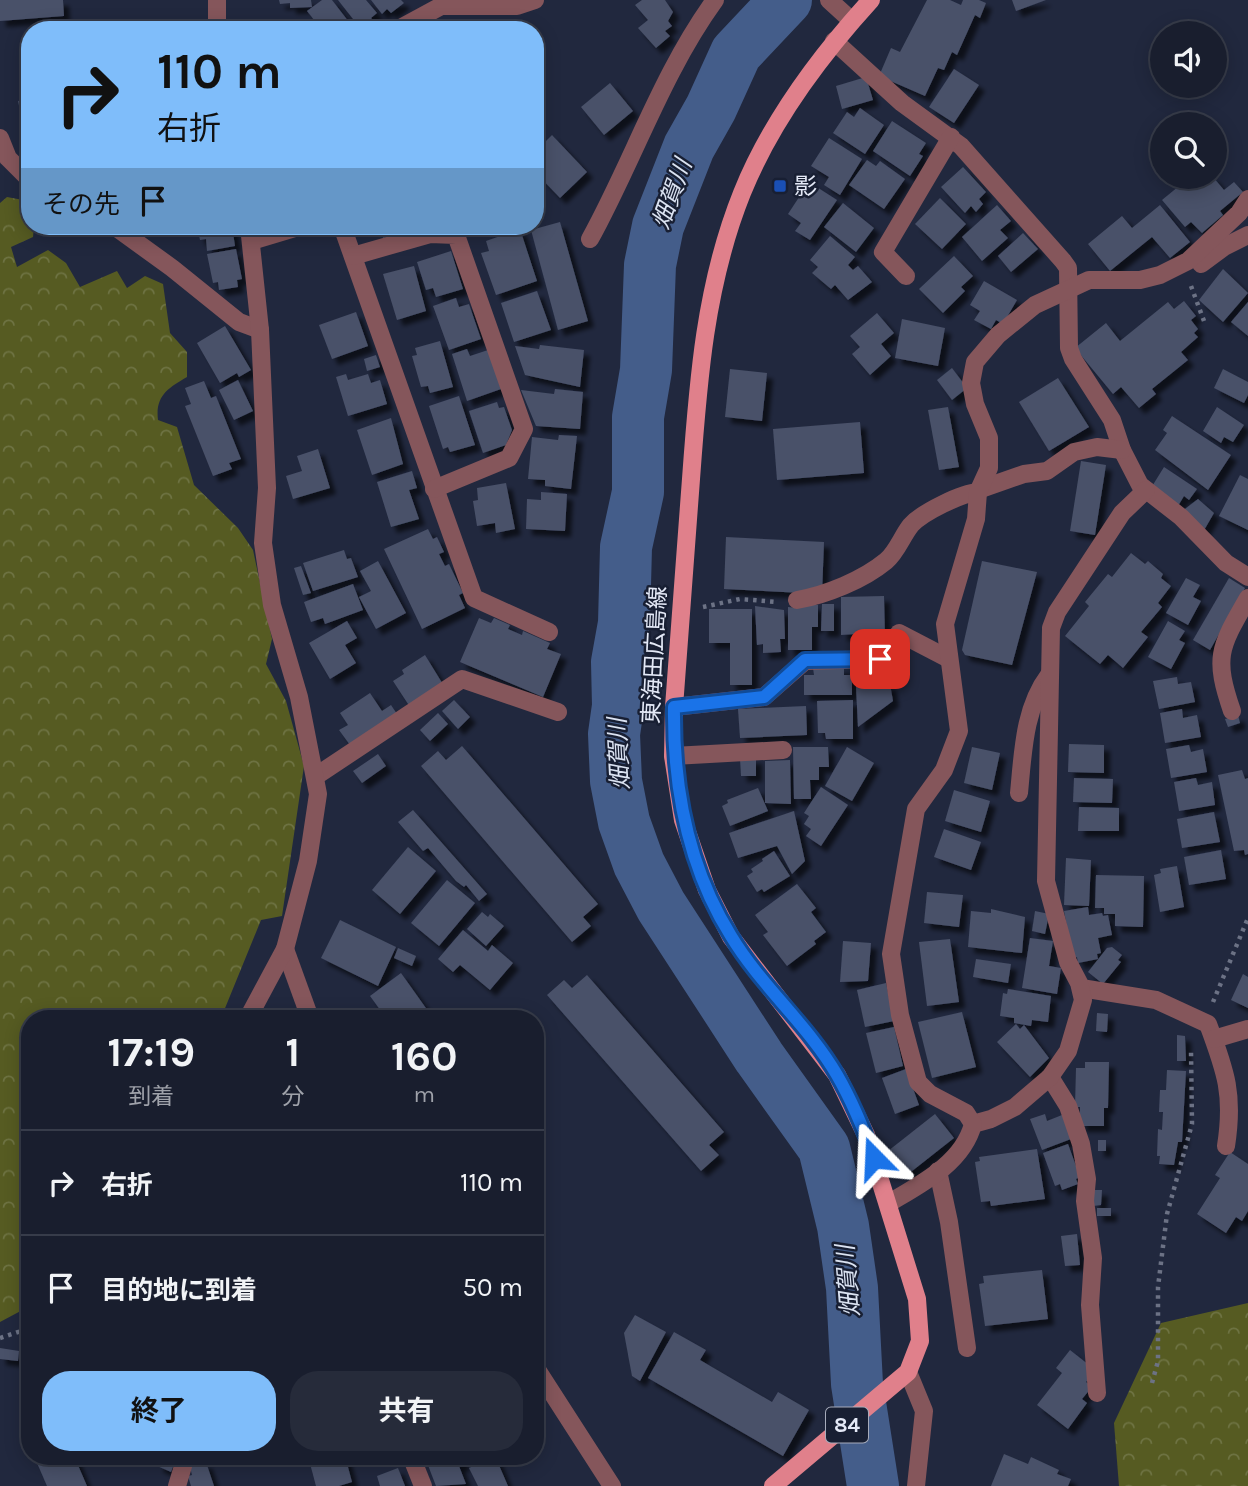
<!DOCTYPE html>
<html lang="ja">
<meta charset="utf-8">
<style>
:root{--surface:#191e2e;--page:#262b3a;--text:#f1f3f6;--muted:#9fa2aa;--line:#373c4a;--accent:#7fbdfa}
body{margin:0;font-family:Karla,"Noto Sans JP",sans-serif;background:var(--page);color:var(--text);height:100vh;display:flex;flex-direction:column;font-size:26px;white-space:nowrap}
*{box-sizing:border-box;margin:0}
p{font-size:23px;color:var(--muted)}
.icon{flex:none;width:38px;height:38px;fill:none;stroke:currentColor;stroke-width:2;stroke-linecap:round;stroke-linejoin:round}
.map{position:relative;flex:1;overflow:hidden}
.drawer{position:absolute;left:21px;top:1010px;width:523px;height:455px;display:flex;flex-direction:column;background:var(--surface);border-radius:28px;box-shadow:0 4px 18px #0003,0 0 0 2px var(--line)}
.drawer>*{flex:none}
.banner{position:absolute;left:21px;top:21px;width:523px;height:214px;border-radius:28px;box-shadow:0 4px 18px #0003,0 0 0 2px var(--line);background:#7fbdfa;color:#111;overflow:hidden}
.fabs{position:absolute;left:1150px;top:21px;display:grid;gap:14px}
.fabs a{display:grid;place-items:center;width:77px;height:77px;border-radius:50%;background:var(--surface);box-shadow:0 4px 18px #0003,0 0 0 2px var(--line);font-size:35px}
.pin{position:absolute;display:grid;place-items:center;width:60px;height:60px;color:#fff;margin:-30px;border-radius:14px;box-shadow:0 4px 10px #0006}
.me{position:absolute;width:77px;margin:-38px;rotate:339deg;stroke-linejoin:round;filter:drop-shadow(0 0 5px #0008)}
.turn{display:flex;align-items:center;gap:24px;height:147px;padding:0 21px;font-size:32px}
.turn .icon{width:91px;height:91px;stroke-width:2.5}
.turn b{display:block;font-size:49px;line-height:60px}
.then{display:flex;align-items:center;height:66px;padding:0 21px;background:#0003;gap:14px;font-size:26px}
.eta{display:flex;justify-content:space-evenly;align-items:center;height:119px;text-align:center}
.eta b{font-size:42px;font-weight:700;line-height:49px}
.primary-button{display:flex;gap:14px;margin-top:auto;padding:14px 21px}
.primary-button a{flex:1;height:80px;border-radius:28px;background:var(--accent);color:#111;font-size:28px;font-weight:700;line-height:80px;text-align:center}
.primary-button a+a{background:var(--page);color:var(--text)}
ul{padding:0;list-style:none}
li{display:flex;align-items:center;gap:21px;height:105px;padding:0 21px;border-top:2px solid var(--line)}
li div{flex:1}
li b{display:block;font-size:26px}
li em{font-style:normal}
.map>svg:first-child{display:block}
.forest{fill:url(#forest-crowns)}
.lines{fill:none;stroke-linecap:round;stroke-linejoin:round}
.river{stroke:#445d8a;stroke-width:52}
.building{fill:#495169;filter:url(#shadow)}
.path{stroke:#6c7285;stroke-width:4.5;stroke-dasharray:3.5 5;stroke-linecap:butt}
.minor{stroke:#85565b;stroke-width:18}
.major{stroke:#e0808b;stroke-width:18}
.route-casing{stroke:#114b97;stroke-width:18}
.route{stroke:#1a73e8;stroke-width:12}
.transit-dot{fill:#1a4fb4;stroke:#181f33;stroke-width:2.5}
.labels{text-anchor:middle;stroke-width:5;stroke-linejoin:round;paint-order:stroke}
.shield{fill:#181f33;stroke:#a7acbc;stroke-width:2}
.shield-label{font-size:21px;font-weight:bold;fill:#e4e9f7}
.poi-label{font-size:23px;fill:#e4e9f7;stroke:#181f33;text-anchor:start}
.street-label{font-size:23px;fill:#e4e9f7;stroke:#181f33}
.water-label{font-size:24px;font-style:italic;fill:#dbe3f2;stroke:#181f33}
</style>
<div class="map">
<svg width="1248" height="1486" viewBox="0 0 1248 1486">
<defs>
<pattern id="forest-crowns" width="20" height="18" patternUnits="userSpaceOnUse" patternTransform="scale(1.75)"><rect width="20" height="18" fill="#565b22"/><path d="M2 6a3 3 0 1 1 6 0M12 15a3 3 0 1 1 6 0" fill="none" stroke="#6e7343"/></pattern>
<filter id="shadow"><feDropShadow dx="6" dy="6" stdDeviation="2" flood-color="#0009"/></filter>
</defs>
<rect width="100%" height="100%" fill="#21283e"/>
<g class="forest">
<path d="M7,197L23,200L30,206V226H34L33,237L11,247L17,267L48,250L66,263L80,287L117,271L127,288L145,276L163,284L170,333L187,352V377C168,388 155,396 158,420L177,427L194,485L238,528L253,550L272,639L266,664L286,701L304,766L282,916L261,920L221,1018H30V1306L0,1322V203Z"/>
<polygon points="1248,1303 1248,1486 1119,1486 1114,1423 1161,1323"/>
</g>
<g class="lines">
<polyline class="river" points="786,0 736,53 711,108 689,147 658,226 650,265 646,370 638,417 638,492 626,547 624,623 617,662 618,706 614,734 616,781 624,822 639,864 661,906 759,1057 824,1148 843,1226 852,1288 857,1384 873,1486"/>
</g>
<g class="building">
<polygon points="0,0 63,0 64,16 0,21"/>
<polygon points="279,0 311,0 312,7 290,8 290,3 280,4"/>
<polygon points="322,0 332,0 352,26 347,30 322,30 307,11"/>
<polygon points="338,0 366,0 377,13 371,18 378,25 377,30 355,30 353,27 357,24"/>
<polygon points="371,0 401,0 404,3 391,13 387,9 382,14"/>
<polygon points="642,0 665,0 673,12 668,21 672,26 665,31 670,36 656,48 638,28 648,20 635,5"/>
<polygon points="927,0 950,0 961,5 963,0 979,0 986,3 980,18 975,15 957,55 952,52 944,70 938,68 925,96 879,76 891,48 900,52"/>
<polygon points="1012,0 1046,0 1016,11"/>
<polygon points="954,69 979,85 954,123 929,107"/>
<polygon points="866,77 873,100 842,109 836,86"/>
<polygon points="610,83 633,111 604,135 581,107"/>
<polygon points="30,99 30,130 29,130 27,124 23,125 18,101"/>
<polygon points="860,108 884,125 865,154 833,133 847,112 854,117"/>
<polygon points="892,121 926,143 919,154 923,156 910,176 873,151"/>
<polygon points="552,135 587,172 560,198 536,173 536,151"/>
<polygon points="829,138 862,159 840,195 824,185 829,177 811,166"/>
<polygon points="867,160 876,166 880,161 905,179 884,209 849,185"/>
<polygon points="963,167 986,192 979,199 983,204 976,212 971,206 965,213 941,187"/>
<polygon points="1190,177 1213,177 1224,190 1234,182 1243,192 1220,211 1223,215 1202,233 1191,222 1185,227 1162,200"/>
<polygon points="809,182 837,200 810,240 795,231 801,223 788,214"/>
<polygon points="940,198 966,224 942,249 915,224"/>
<polygon points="843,203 874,228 856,252 824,227"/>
<polygon points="997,205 1011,221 1000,230 1008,238 982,261 962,237"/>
<polygon points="1160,205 1190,242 1170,258 1152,237 1110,271 1088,244 1122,216 1132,228"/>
<polygon points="560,222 588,321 558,330 531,230"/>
<polygon points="197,226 232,226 235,246 207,251 206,239 200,240"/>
<polygon points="381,226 409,226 410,232 383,238"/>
<polygon points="520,229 537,281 496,295 481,253 489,251 486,241"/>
<polygon points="1023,233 1038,249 1011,272 998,256"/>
<polygon points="830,236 855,257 848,265 853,270 858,266 872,282 848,300 835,285 831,289 812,273 818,267 810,260"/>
<polygon points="236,249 242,279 237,280 238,287 219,290 218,282 213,283 207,254"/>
<polygon points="451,251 463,289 436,297 433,288 426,290 417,262"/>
<polygon points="954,256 973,276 961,287 965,291 943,313 919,289"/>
<polygon points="414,266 426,311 397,320 383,274"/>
<polygon points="1223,269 1248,293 1223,322 1199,300"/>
<polygon points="984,281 1017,300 1003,324 996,320 991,329 974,320 980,311 970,305"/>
<polygon points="537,291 551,330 514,342 501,303"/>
<polygon points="456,298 459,307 469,304 481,339 449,350 433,306"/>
<polygon points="1184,301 1196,316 1191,320 1198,329 1194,333 1198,337 1181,352 1188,360 1152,389 1156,394 1139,408 1121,387 1113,394 1075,348 1106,323 1120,341 1168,302 1174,309"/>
<polygon points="1248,302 1248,336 1231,322"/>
<polygon points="356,312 368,346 332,359 319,325"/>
<polygon points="877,313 894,333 881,344 891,356 870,375 852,354 860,347 850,336"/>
<polygon points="902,319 945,328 938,366 895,358"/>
<polygon points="225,326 251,370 239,377 237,373 220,383 197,343"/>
<polygon points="440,341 453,387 430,393 428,386 421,387 412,356 417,355 415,348"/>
<polygon points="540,345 584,350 580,387 525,375 515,346 539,349"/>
<polygon points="467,349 470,356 488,350 501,389 467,401 452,354"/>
<polygon points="376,355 380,367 367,371 364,359"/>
<polygon points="952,368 967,388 952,400 937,380"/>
<polygon points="730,369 767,373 762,421 725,417"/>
<polygon points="1223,369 1248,382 1248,395 1244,403 1214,388"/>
<polygon points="346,374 348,380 368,374 371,383 380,380 387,404 348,416 336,377"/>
<polygon points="1058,378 1089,427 1049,451 1019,402"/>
<polygon points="238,380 253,411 234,420 219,390"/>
<polygon points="204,381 211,398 216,396 241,459 229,463 232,469 213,476 185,406 191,404 185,388"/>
<polygon points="555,389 583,392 580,429 536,426 521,390 554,394"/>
<polygon points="459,396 475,445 450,452 448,447 443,449 429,406"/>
<polygon points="497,402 499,408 504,407 512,430 506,445 483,453 469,411"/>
<polygon points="948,407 959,467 939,470 928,410"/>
<polygon points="1217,407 1244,425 1233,442 1224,437 1221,443 1203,431"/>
<polygon points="1172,416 1231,455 1208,490 1155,450 1167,433 1163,430"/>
<polygon points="391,418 403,464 372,475 357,430"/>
<polygon points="860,422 864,473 777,480 773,429"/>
<polygon points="559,435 577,436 571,489 545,486 545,480 528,479 532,437 558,440"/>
<polygon points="318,449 330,488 293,499 286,476 302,471 297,456"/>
<polygon points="1081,461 1106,465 1095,535 1070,531"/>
<polygon points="1164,467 1197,489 1189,500 1184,496 1178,506 1151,488"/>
<polygon points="412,471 417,488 409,490 419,519 391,527 377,482"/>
<polygon points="1240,475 1248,479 1248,530 1219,516"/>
<polygon points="506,483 515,529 496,533 495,523 477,526 473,501 478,500 477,488"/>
<polygon points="541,492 567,494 565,531 526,529 527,499 541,500"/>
<polygon points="1198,499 1214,513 1203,532 1181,512"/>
<polygon points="428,529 433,539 437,537 444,552 439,554 445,566 449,564 463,593 459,595 465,608 422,629 384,549"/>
<polygon points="726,537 824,542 822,594 724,589"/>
<polygon points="344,550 347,559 351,558 358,577 313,591 303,563"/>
<polygon points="1131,553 1145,564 1148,561 1163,574 1161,578 1171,586 1158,603 1162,607 1141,632 1148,637 1123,668 1108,655 1100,664 1065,636 1089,606 1085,602 1108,574 1112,577"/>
<polygon points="378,561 406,613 376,629 359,597 371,591 360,571"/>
<polygon points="982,561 1037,572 1012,665 965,655 962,650"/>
<polygon points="301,566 311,593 303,595 294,568"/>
<polygon points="1186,578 1200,585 1193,597 1201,601 1188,625 1166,613"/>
<polygon points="1229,578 1245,588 1210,650 1193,640"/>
<polygon points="353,584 363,610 325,624 323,618 311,622 304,602"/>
<polygon points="884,596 885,638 855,639 856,634 841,635 841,597"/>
<polygon points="797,604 818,605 818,627 812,627 812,650 788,650 788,607 797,608"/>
<polygon points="822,604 834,604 834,631 821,631"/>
<polygon points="755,606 784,610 785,639 780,639 781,652 763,653 763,644 757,645"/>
<polygon points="709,609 752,609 752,685 730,685 730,643 709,643"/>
<polygon points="479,618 491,623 494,618 510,625 508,629 522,635 523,631 550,643 547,649 561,654 543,697 460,662"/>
<polygon points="347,621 357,638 345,645 356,663 330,679 309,643"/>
<polygon points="1168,621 1185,631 1179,640 1185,643 1171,669 1148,657"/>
<polygon points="425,655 444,686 410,707 393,681 404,674 402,670"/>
<polygon points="813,668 844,668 844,675 852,675 852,695 804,695 804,675 814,675"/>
<polygon points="1177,677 1178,684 1191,682 1195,702 1159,709 1153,681"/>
<polygon points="890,684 893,701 858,727 856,686"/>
<polygon points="370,693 382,711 391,705 397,714 350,745 339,730 348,725 340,713"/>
<polygon points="454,700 470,717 458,729 442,711"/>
<polygon points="853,700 853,739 826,739 825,733 818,733 817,701"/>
<polygon points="806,706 807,735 740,738 738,709"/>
<polygon points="1182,709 1183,718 1197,715 1201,737 1165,743 1160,713"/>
<polygon points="438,713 448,724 430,741 420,730"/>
<polygon points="1238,715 1240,723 1228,727 1225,719"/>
<polygon points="1069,744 1104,745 1104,773 1068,772"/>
<polygon points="1189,745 1191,752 1203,749 1207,772 1171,778 1166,749"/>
<polygon points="462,746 598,904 583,917 591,926 572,942 421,766 438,751 446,760"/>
<polygon points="793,747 828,747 829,767 819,767 819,780 810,780 811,799 794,799"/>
<polygon points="847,747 874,763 852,801 825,786"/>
<polygon points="972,747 1000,753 992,790 964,783"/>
<polygon points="378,754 386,766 362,783 353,771"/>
<polygon points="740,758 756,758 756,776 741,776"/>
<polygon points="790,760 791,804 765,803 765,761"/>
<polygon points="1242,770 1245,779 1248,778 1248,854 1245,855 1244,850 1234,851 1218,775"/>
<polygon points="1074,778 1113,779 1112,803 1073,802"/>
<polygon points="1196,778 1198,785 1212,782 1215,805 1179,811 1174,782"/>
<polygon points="821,787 848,805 821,846 806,836 811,829 804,824 809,816 804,813"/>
<polygon points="758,788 768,811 730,826 722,806 728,803 727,800"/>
<polygon points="954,790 990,801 981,832 945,821"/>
<polygon points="1079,807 1119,808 1119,831 1078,831"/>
<polygon points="413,810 487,894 479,901 466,885 464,887 456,881 428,848 423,851 398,822"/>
<polygon points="794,811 805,861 792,874 777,846 738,858 729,833"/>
<polygon points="1214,812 1220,842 1182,848 1177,819"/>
<polygon points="944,829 981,842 971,870 934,857"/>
<polygon points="408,847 436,871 400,914 372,890"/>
<polygon points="1221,850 1226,879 1189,885 1184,857"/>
<polygon points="774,851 790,876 764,892 762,889 757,892 747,876 753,872 751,869 763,861 762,859"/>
<polygon points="1066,858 1091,860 1089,906 1064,905"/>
<polygon points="1177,866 1184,907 1160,912 1154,875 1161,873 1160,869"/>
<polygon points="1096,875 1144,876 1143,927 1115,926 1115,914 1104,914 1104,908 1095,908"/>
<polygon points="447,880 475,903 439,946 411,923"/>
<polygon points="797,884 816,908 811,912 826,932 814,941 816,944 787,966 763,935 768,932 755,915"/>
<polygon points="927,892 963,895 959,927 924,923"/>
<polygon points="1088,907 1089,915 1102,913 1103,916 1108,915 1112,935 1098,938 1101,953 1097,954 1098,959 1078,963 1077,957 1073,958 1064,911"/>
<polygon points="991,909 1025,917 1022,953 968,947 971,911 991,913"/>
<polygon points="1035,911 1049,914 1045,934 1032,931"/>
<polygon points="482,912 488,917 490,914 504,926 486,946 467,929"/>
<polygon points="340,920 396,947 378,986 321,958"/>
<polygon points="463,930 488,951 492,945 513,963 490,990 460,965 453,972 438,959"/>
<polygon points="1030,938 1053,941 1049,966 1061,968 1057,994 1022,988"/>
<polygon points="950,939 959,1002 927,1006 919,942"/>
<polygon points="843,941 871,943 868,981 840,982"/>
<polygon points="1112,947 1122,955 1118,960 1121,962 1103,984 1088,972 1107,948"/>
<polygon points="398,948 416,956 412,966 394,958"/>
<polygon points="976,959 1011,964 1008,983 973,977"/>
<polygon points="401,973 433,1018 386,1018 370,996"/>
<polygon points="1243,974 1248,977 1248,1008 1231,1000"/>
<polygon points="587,975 724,1132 709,1145 719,1155 701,1171 547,995 564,980 572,988"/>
<polygon points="886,983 894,1021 865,1027 857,990"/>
<polygon points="1008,989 1051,996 1048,1022 1032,1020 1031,1026 1014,1023 1014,1018 1000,1016 1003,993 1007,994"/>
<polygon points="962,1012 976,1067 932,1078 918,1022"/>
<polygon points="1097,1013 1108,1014 1107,1032 1096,1031"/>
<polygon points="1016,1024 1020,1029 1024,1025 1049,1058 1030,1077 997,1042"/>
<polygon points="894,1027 903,1066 876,1073 866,1033"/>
<polygon points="1177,1035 1185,1036 1186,1061 1177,1061"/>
<polygon points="1085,1062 1109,1062 1108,1108 1104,1108 1104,1126 1080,1126 1080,1107 1075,1107 1076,1068 1085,1068"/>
<polygon points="906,1069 919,1105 895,1114 882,1078"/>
<polygon points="1167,1070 1186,1071 1182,1142 1178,1142 1174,1165 1159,1164 1160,1156 1157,1156 1158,1129 1162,1130 1163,1112 1159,1112 1160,1090 1166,1090"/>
<polygon points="935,1114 954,1138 907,1175 888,1151"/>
<polygon points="1045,1114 1047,1121 1062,1115 1071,1139 1042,1150 1030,1119"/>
<rect x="1098" y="1140" width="8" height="11"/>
<polygon points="1068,1144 1080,1177 1076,1179 1078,1184 1062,1190 1060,1184 1055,1186 1043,1153"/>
<polygon points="1037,1149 1045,1199 991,1206 990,1201 981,1202 975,1162 980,1161 979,1157"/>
<polygon points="1230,1152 1248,1164 1248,1211 1242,1221 1236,1217 1226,1233 1197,1214 1220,1178 1215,1175"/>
<polygon points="1093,1190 1102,1190 1101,1205 1093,1206"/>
<rect x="1097" y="1208" width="14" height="8"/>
<polygon points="1077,1234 1080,1265 1065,1266 1061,1236"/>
<polygon points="1042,1270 1048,1319 985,1326 979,1284 984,1283 983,1276"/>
<polygon points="635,1315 666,1332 640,1381 632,1376 624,1333"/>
<polygon points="674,1332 706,1350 700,1360 772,1402 778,1392 809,1410 783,1456 648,1378"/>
<polygon points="0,1348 19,1351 18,1361 0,1359"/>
<polygon points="1070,1350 1089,1365 1093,1374 1086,1382 1092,1387 1082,1399 1087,1403 1068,1429 1037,1405 1062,1373 1056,1368"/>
<polygon points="1004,1454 1028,1464 1031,1457 1059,1470 1057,1474 1071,1479 1068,1486 991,1486"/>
<polygon points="34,1456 74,1456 87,1486 47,1486"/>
<polygon points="161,1456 177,1456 171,1472 157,1466"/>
<polygon points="308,1456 345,1456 352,1482 339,1486 316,1486"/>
<polygon points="432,1456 460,1456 464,1465 459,1466 466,1484 436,1486 426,1460"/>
<polygon points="495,1456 508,1486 478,1486 469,1468"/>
<polygon points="206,1462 214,1486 191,1486 188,1476 192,1475 190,1467"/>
<polygon points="398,1468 405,1486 380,1486 377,1476"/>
</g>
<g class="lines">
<g class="path">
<polyline points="1191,286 1204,321"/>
<polyline points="703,607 740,599 777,602"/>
<polyline points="1213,1002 1248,918"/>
<polyline points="0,1338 30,1328"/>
<polyline points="1152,1383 1158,1361 1158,1287 1167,1214 1192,1124 1191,1050"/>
</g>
<g class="minor">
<polyline points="829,0 852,21"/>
<polyline points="217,30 217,0"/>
<polyline points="397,30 441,6 517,6 535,0"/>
<polyline points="834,41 902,103 961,146 1063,261 1068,268 1069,348 1073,359 1112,420 1122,450 1140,485 1181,517 1226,563 1248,577"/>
<polyline points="0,138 8,158 30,180"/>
<polyline points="114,226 172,268 239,322 260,330"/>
<polyline points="342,226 474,598 549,632"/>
<path d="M590,239C633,161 662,73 715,0"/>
<polyline points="252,241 302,226"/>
<polyline points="353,256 430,234 456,235 524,429 509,458 434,489"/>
<polyline points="1201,264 1224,247 1248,235"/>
<polyline points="906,276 883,252 951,137"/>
<polyline points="981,489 1024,474 1047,471 1074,452 1097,447 1122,450"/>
<path d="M797,600C826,595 863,580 886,561C897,552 902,536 911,525C923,512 962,493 978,492"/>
<polyline points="899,633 949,659"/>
<polyline points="674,707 764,697 805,661 880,659"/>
<path d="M1232,711C1213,656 1220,647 1248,598"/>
<polyline points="673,756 783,750"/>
<polyline points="316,776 462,679 558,712"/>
<path d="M1019,793C1023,752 1024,708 1049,675"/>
<polyline points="285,949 310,1018"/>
<path d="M1081,988L1156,1000L1208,1024C1226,1072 1234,1095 1226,1146"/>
<polyline points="248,1018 285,949 308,861 318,794 299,697 272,605 263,543 267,488 260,330 249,226"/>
<polyline points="1214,1039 1248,1029"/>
<polyline points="1050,1077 1068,1106 1081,1144 1087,1179 1085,1201 1093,1258 1090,1305 1097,1393"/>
<polyline points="973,1124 991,1119 1015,1107 1050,1077 1068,1051 1083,1000 1079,983 1068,962 1046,881 1051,628 1057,612 1122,513 1146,490"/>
<polyline points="938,1171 949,1222 967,1348"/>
<path d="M889,1203C921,1184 963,1163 973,1124L966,1113L930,1094L918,1082L900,1015L891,954L916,809L944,770L959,731L945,624L976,519L978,492L989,468V438L975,404L971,383L975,362L998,335L1035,305L1089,280H1140L1160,275L1188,261L1239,213L1248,199"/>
<polyline points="536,1368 612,1486"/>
<polyline points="908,1372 924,1411 916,1486"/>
<polyline points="411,1456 423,1486"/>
<polyline points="177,1486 186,1456"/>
</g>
<path class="major" d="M773,1486L908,1372L920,1341L917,1299L866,1135L837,1075L731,937L707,890L683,820L673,756L674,707C679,631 685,555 691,479C698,382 705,285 742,193C771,121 819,57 871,0"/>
</g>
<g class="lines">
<defs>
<path id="route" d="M874,1158C864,1130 852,1101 837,1075C808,1025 761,986 731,936C688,867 673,787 674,707L764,697L805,660L880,659"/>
</defs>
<use href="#route" class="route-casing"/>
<use href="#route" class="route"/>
</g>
<rect class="transit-dot" x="773" y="179" width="14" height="14" rx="3.5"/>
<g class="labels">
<rect class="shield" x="826" y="1407.5" width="42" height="35" rx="5"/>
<g class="shield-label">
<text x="847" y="1432">84</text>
</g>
<g class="poi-label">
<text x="794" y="194">影</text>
</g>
<g class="street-label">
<text transform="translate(654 655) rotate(-87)" y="8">東海田広島線</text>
</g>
<g class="water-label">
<text transform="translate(672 194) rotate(-70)" y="8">畑賀川</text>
<text transform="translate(619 754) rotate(-93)" y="8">畑賀川</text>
<text transform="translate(848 1281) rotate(-95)" y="8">畑賀川</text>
</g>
</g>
</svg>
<div class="fabs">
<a><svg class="icon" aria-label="sound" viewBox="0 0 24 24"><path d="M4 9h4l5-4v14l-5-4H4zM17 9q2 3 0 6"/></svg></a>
<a><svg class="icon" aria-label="search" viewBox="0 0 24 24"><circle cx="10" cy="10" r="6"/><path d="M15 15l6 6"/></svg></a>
</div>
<div class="pin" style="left:880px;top:659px;background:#d93025"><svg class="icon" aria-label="arrive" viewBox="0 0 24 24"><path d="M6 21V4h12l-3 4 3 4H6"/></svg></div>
<svg class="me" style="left:874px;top:1158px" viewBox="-20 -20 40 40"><path d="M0-17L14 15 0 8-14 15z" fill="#1a73e8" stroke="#fff" stroke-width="4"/></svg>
<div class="banner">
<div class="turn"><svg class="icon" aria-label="right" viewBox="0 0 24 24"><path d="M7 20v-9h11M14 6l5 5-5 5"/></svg><div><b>110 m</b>右折</div></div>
<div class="then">その先<svg class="icon" aria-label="arrive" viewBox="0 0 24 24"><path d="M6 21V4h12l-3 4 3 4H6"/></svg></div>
</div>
<section class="drawer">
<div class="eta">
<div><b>17:19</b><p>到着</p></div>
<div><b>1</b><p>分</p></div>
<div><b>160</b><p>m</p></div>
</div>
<ul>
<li><svg class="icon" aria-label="right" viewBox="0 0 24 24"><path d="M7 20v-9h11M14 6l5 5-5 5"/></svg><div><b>右折</b></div><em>110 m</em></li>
<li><svg class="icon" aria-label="arrive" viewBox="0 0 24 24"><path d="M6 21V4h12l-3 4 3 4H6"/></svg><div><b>目的地に到着</b></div><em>50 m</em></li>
</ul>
<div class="primary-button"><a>終了</a><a>共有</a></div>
</section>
</div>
